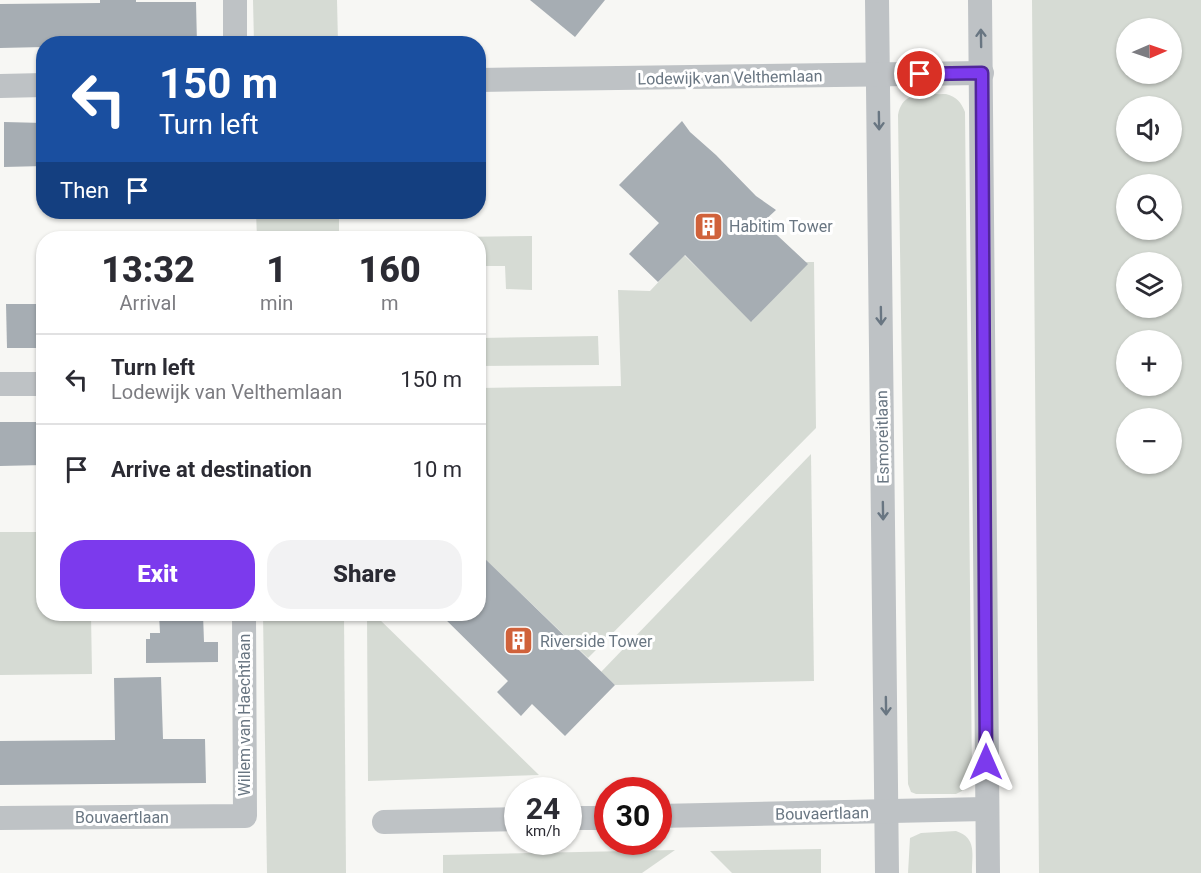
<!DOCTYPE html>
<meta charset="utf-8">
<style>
:root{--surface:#fff;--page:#f2f2f3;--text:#2b2b33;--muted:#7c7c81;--line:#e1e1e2;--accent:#7c3aed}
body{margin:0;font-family:Roboto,sans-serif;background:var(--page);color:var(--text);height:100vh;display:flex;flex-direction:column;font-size:22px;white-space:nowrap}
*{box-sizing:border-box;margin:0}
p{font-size:20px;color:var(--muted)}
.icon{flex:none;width:33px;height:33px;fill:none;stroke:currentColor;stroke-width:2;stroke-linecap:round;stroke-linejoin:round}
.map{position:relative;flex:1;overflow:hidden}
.sheet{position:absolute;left:36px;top:231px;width:450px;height:390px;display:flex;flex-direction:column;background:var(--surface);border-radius:24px;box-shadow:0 2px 4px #0004}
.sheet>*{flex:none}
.guide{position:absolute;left:36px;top:36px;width:450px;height:183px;border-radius:24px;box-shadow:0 2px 4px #0004;background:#1a4fa0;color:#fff;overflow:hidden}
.needle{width:39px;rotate:88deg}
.buttons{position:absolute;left:1116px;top:18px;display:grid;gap:12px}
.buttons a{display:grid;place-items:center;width:66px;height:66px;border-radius:50%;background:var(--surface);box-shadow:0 2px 4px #0004;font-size:30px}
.speed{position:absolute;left:504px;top:777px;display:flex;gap:12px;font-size:30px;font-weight:700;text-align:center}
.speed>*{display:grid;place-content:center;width:78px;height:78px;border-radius:50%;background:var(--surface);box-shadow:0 2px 4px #0004;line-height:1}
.speed small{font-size:15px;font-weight:400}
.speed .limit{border:9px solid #d22;background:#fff;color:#111}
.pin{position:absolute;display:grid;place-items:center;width:51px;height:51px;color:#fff;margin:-26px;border:3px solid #fff;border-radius:50%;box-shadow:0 2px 6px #0007}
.me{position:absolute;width:66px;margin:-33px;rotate:0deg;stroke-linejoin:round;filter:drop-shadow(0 0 4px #0008)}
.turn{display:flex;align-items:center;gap:21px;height:126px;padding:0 24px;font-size:27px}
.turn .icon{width:78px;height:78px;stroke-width:2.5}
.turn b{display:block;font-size:42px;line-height:51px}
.then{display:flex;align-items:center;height:57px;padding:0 24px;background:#0003;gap:12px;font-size:22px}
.eta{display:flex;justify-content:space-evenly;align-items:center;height:102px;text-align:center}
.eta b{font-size:36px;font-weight:800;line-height:42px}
.action{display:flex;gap:12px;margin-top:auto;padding:12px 24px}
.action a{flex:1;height:69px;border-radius:24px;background:var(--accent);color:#fff;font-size:24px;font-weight:800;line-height:69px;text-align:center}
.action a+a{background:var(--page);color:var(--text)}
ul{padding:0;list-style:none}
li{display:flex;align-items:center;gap:18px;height:90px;padding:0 24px;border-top:2px solid var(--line)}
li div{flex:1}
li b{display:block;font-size:22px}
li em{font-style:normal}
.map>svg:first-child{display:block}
.green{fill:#d6dbd4;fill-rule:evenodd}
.building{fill:#a6adb3}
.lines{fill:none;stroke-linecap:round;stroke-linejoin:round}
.street{stroke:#bec2c5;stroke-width:24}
.oneway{stroke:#697682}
.route-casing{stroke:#51269a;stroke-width:15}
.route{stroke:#7c3aed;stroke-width:10}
.labels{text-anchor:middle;stroke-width:6;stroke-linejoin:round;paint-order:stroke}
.street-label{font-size:16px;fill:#697682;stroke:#fff}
.poi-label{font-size:16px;fill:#697682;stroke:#fff;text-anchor:start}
</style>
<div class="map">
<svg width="1201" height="873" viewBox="0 0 1201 873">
<rect width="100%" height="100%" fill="#f7f7f4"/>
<g class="green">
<polygon points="253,0 337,0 338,43 254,43"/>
<path d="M1032,0H1201V873H1039ZM1126,28H1172V74H1126ZM1172,106V152H1126V106ZM1172,184V230H1126V184ZM1126,262H1172V308H1126ZM1172,340V386H1126V340ZM1172,418V464H1126V418Z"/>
<path d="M946,94C957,97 961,102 965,112L972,777L966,789L956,794H916L911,792L908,784L898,115C903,89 925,95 946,94Z"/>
<polygon points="256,212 339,212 339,238 257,238"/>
<polygon points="532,236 532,290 506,289 505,266 479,266 478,238 382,238"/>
<polygon points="684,255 752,321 806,262 814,262 816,428 588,658 481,555 479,557 479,388 621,386 618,290 650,291"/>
<polygon points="598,336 599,365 479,366 479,338"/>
<polygon points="811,454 814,681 615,685 601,672"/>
<polygon points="0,532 43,532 44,614 91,614 92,674 0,675"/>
<polygon points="263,614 344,614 346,873 267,873"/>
<polygon points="367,614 377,614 376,616 539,775 368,781"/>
<path d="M956,831C977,838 972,854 972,873H908L910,838L921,833Z"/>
<polygon points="821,849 821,873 732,873 710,851"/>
<polygon points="675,850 642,873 443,873 443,855"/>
</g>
<g class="building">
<polygon points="100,0 136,0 136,2 196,2 197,44 44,44 44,47 0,48 0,4 100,3"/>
<polygon points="530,0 605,0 575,37"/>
<polygon points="682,121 690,132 716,155 756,196 776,210 763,222 808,264 751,322 685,255 658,282 629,254 659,223 619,185"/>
<polygon points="4,122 44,123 44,166 4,167"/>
<polygon points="6,304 44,304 44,348 7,348"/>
<polygon points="0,422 44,422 44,465 0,466"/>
<polygon points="478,552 615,685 565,736 532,704 521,716 497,692 508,681 440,614 478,614"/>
<polygon points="159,614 203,614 204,642 218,642 218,662 146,663 146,639 150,639 150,633 160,633"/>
<polygon points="161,677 163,739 205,739 206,783 0,785 0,741 115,740 114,678"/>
</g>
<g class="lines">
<g class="street">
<polyline points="235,0 235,44"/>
<polyline points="877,0 887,873"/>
<polyline points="980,0 988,873"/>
<polyline points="478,80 982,73"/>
<polyline points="0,86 44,85"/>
<polyline points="0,384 44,384"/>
<polyline points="658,816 986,809"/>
<polyline points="0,818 245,816 244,614"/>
<polyline points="568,818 608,818"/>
<polyline points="384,822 518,819"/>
</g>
</g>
<defs><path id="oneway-shaft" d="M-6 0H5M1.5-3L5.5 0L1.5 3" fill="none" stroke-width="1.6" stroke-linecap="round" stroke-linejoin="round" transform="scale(1.5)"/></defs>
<g class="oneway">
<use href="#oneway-shaft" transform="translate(981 38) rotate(-91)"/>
<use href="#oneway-shaft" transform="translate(879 121) rotate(89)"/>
<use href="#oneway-shaft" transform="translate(881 316) rotate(89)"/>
<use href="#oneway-shaft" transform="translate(883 511) rotate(89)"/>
<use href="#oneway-shaft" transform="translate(886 706) rotate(89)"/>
</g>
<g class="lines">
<defs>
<polyline id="route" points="920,74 982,73 986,762"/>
</defs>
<use href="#route" class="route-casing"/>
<use href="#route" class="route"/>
</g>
<defs>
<symbol id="building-square" viewBox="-11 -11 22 22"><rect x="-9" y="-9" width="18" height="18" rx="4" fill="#d0623b" stroke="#fff"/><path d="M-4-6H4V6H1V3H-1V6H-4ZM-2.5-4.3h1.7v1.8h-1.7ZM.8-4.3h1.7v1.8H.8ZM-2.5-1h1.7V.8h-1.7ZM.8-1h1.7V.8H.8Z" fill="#fff"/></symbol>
</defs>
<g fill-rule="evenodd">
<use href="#building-square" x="692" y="210" width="33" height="33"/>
<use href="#building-square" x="502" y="624" width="33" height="33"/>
</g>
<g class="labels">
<g class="street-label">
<text transform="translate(730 77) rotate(-1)" y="6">Lodewijk van Velthemlaan</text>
<text transform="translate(882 437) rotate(-91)" y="6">Esmoreitlaan</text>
<text transform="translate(244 715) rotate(-90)" y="6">Willem van Haechtlaan</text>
<text transform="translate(822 813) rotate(-1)" y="6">Bouvaertlaan</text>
<text x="122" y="823">Bouvaertlaan</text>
</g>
<g class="poi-label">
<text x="729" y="232">Habitim Tower</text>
<text x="540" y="647">Riverside Tower</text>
</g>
</g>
</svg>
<div class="buttons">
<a><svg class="needle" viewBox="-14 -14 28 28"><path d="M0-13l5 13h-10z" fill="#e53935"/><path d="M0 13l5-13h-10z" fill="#7c7c81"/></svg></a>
<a><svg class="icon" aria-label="sound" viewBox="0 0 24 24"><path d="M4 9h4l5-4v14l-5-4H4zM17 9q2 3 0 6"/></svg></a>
<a><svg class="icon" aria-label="search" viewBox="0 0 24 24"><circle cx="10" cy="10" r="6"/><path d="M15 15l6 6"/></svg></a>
<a><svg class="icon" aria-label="layers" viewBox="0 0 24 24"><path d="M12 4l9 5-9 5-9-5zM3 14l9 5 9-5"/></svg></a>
<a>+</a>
<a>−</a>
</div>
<div class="speed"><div>24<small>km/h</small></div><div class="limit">30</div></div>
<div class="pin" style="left:920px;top:74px;background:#d93025"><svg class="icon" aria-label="arrive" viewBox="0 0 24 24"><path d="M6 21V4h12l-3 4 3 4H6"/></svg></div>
<svg class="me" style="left:986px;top:762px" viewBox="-20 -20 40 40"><path d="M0-17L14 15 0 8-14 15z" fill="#7c3aed" stroke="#fff" stroke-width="4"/></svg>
<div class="guide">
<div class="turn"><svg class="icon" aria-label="left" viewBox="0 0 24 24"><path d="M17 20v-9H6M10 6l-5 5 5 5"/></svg><div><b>150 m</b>Turn left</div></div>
<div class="then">Then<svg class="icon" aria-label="arrive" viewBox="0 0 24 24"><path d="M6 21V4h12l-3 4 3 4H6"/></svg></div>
</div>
<section class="sheet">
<div class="eta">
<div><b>13:32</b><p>Arrival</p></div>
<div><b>1</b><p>min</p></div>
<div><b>160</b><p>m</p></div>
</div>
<ul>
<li><svg class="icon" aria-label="left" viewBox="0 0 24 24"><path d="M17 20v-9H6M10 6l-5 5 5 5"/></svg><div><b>Turn left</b><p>Lodewijk van Velthemlaan</p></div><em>150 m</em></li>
<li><svg class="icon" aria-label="arrive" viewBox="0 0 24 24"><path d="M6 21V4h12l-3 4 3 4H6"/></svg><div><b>Arrive at destination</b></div><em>10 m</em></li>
</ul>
<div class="action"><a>Exit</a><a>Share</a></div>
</section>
</div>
